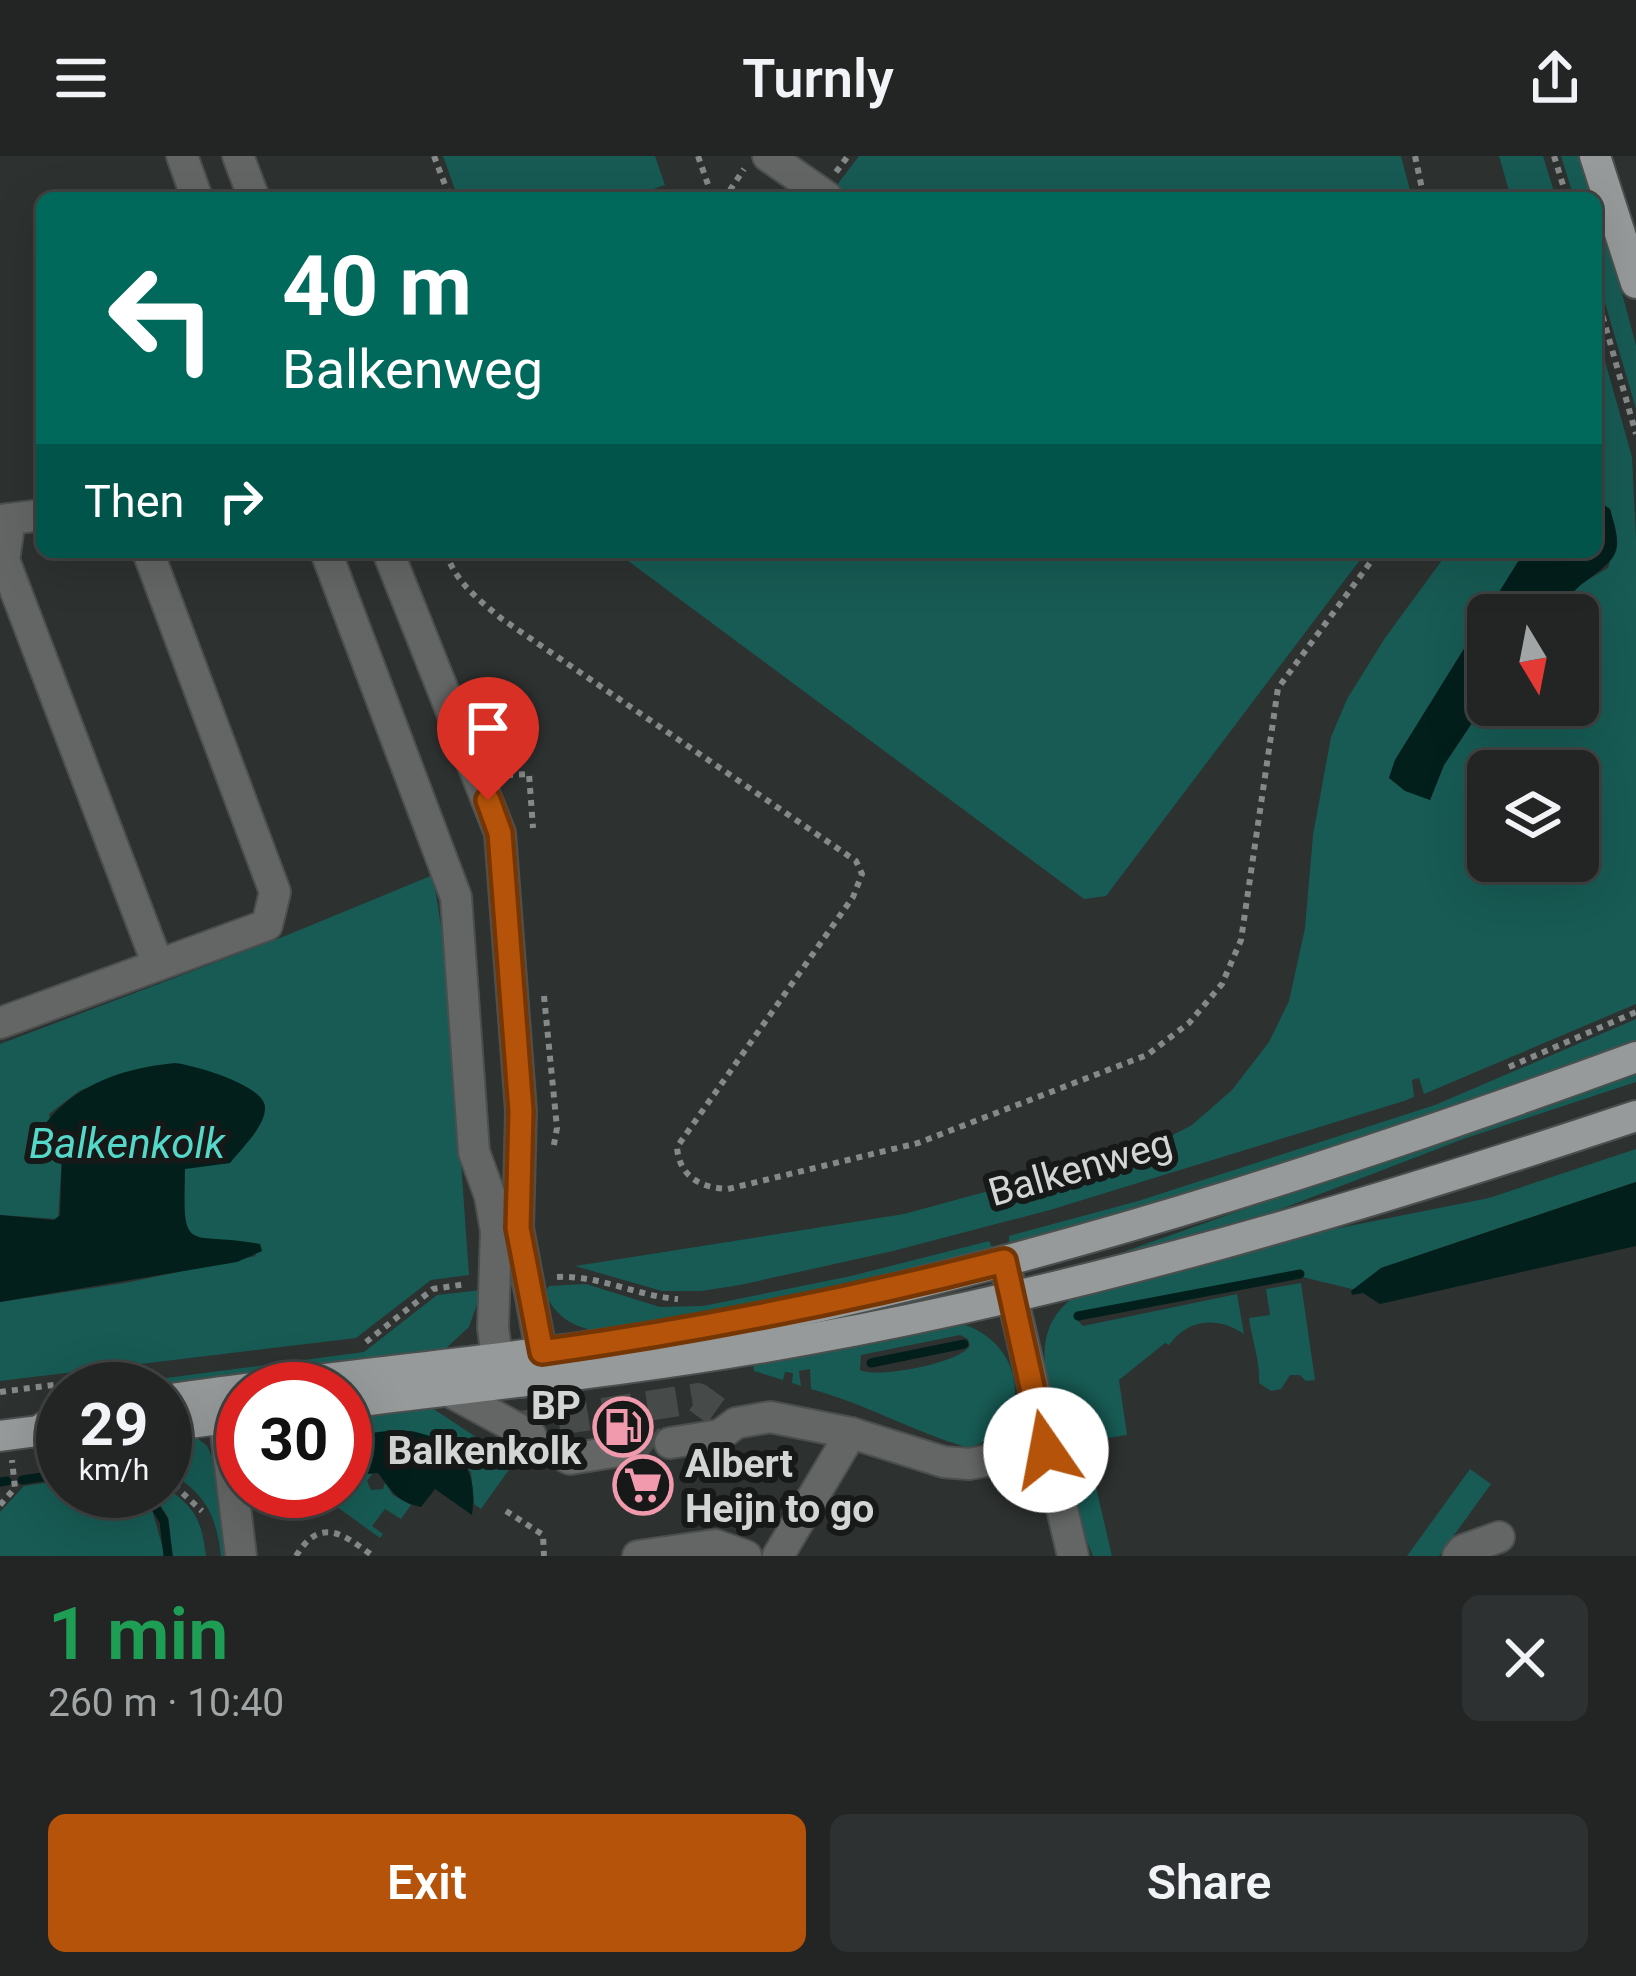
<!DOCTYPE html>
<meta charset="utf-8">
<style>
:root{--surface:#222524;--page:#2e3131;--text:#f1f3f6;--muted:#a2a5a6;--line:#3f4241;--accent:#b45309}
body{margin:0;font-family:Roboto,sans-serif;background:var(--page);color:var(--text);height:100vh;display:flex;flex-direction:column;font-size:45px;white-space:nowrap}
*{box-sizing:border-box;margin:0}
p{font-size:39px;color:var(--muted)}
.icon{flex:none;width:66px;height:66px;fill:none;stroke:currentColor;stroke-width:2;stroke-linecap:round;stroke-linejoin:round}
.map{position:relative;height:1400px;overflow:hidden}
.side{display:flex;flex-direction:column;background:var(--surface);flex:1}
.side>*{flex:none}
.hud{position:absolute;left:36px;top:36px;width:1566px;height:366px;border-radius:18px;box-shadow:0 12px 48px #0002,0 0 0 3px var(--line);background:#00695c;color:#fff;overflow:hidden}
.needle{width:78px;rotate:170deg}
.buttons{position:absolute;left:1467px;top:438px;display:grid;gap:24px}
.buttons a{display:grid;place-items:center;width:132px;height:132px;border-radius:18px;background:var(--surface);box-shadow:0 12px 48px #0002,0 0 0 3px var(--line);font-size:60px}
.speed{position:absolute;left:36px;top:1206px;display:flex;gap:24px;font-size:60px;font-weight:700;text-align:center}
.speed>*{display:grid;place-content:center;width:156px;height:156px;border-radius:50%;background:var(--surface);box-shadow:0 12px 48px #0002,0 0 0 3px var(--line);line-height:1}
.speed small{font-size:30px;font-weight:400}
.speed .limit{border:18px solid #d22;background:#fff;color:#111}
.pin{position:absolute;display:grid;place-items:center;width:102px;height:102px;color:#fff;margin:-123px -51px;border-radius:50% 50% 50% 0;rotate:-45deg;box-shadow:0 0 12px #0007}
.pin .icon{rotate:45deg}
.me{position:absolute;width:132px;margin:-66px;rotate:348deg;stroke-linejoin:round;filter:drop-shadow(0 0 9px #0008)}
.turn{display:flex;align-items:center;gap:42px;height:252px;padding:0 48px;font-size:54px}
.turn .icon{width:156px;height:156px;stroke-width:2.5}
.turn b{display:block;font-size:84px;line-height:102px}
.then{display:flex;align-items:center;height:114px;padding:0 48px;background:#0003;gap:24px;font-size:45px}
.round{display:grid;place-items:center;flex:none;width:126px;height:126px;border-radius:18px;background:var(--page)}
.summary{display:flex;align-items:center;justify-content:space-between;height:204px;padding:0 48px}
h1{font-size:72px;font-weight:600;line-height:90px;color:#1e9e55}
.primary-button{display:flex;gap:24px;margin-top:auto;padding:24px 48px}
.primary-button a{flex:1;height:138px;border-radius:18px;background:var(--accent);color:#fff;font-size:48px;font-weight:600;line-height:138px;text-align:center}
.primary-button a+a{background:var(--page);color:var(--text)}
header{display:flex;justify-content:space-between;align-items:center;height:156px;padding:0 48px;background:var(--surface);font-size:54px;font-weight:600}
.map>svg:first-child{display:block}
.green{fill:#175b54;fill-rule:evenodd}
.water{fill:#031f1c}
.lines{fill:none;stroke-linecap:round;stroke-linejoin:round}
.stream{stroke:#031f1c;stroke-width:9}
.minor-tunnel{stroke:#464a49;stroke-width:30;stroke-dasharray:30 15;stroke-linecap:butt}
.minor-casing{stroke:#4b4f4e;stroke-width:34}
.major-casing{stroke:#4b4f4e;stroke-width:34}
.path{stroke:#868989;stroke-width:6;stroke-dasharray:6 6;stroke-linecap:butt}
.minor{stroke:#646665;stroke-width:30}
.major{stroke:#979a9a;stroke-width:30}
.route-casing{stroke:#753606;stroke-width:30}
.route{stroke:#b45309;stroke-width:21}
.labels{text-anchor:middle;stroke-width:12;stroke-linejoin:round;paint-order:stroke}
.street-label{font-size:39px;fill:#d3d5d5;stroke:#171818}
.poi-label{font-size:39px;font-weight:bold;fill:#d3d5d5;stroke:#171818;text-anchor:end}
.water-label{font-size:42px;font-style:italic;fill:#54d8ca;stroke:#171818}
</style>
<header><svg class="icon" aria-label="menu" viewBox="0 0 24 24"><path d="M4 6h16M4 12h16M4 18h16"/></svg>Turnly<svg class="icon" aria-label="share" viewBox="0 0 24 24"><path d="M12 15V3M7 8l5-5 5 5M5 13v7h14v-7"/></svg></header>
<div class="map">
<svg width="1636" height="1400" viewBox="0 0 1636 1400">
<rect width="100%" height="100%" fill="#2d3130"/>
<g class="green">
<polygon points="443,0 655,0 665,29 628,42 458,42"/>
<polygon points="859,0 1401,0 1412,42 827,42"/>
<polygon points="1499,0 1543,0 1556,42 1511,42"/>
<polygon points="1561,0 1584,0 1587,8 1636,189 1636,253 1596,116 1596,42 1574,42"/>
<path d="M1596,173L1632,301L1636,382V848L1424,938L1419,922L1412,924L1414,941L1404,945L1050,1054L893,1095L740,1129L701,1135H662L575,1110L904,1058L1150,991L1192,969L1232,934L1269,886L1289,845L1305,772L1313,679L1331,581L1347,543L1385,482L1448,396H1524L1395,604L1389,622L1430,644L1444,609L1488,543V549H1578V459H1552L1582,427L1608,412L1616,385L1610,353L1596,344ZM1488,615H1578V705H1488Z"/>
<polygon points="616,396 1366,396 1106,740 1084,743"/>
<polygon points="433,719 447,808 469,1119 431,1124 356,1182 0,1225 0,1146 125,1127 256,1100 250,1087 197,1084 189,1079 184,1067 185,1013 136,914 79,935 49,958 62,999 58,1063 0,1059 0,888 285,780"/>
<polygon points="1636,863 1636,888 1444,958 1009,1093 1009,1080 1138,1045 1435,949"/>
<polygon points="1636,914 1636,926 1466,982 1190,1088 1128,1103 1126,1095"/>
<path d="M1636,993V1026L1381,1112L1356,1134L1298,1120L1074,1161L1083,1170L1237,1138L1244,1178C1217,1160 1188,1163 1169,1189L1165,1187L1119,1224L1127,1279L1063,1289C1049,1228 1020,1169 1087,1133L1319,1076L1489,1042Z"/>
<path d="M989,1085L995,1097L829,1137L600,1175C574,1172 555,1161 545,1136L549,1130L586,1128L660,1151L703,1150L851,1120Z"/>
<path d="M1301,1127L1315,1224L1306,1225L1300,1219H1290L1281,1233L1271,1235L1259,1227C1260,1203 1252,1185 1249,1162L1270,1159L1266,1133Z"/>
<polygon points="482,1134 469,1171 443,1195 140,1233 143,1225 364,1196 437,1139"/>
<path d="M958,1167C1023,1182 1040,1269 969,1292C914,1276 866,1248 811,1233L810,1213L799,1215L801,1230L792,1227L793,1217L785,1216L783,1224L754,1215L752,1201ZM960,1179L968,1183L970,1190C959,1207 877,1223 860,1214L861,1199Z"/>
<polygon points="426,1248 479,1283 474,1290 488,1300 494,1294 513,1308 481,1353 474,1348 471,1316 435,1282 413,1275 345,1280 345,1256"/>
<path d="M165,1279L196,1281L207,1290L216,1309L226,1400H221C215,1352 204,1339 165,1312Z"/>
<polygon points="1088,1297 1112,1400 1093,1400 1080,1369 1065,1300"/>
<polygon points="1470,1313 1491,1328 1439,1400 1407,1400"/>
<polygon points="373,1317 367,1325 371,1334 383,1333 385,1327 393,1339 411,1349 401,1363 385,1353 372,1370 383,1378 380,1382 315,1335 345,1335 345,1320"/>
<polygon points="63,1324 63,1335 141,1337 151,1350 165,1400 0,1400 0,1356 24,1330"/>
<path d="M165,1331C196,1352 201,1363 206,1400H173L168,1361L151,1335H165Z"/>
</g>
<g class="water">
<path d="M1596,344L1610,353C1623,396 1620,400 1586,425C1573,434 1563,448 1552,459H1488V543L1444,609L1430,644L1405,635L1389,622L1395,604L1524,396H1596Z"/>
<path d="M175,907C194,909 264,929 265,951C266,970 241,993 230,1007L185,1013C182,1103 188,1074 260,1088L262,1095L237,1106L0,1146V1059L54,1064L60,1059L62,999L34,987C59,934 118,912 175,907Z"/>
<polygon points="1636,1026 1636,1090 1380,1148 1363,1137 1352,1139 1351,1135 1381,1112"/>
<path d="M396,1274C448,1276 481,1306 472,1359L435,1333L421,1351C397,1346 392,1335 378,1317L345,1320V1280Z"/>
</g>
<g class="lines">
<g class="stream">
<polyline points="1078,1160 1300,1118"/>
<polyline points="871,1207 964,1188"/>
<polyline points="22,1324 63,1318"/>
<polyline points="0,1326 7,1325"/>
<polyline points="145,1335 164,1365 168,1400"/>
</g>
<g class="minor-tunnel">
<polyline points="614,1255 656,1289"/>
<polyline points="514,1271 698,1242 716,1255"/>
</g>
<defs>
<g id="minor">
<polyline points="182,0 197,42"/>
<polyline points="238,0 254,42"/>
<polyline points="768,0 827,41"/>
<polyline points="10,363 4,404 158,809"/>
<polyline points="0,364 42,359"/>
<polyline points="326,396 456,741 474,996 490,1040 496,1075 493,1172 497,1201 522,1226 541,1195 518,1072 521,955 500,677 388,396"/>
<polyline points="0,867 267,769 275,736 148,396"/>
<polyline points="1004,1105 1073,1400"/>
<polyline points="447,1219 449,1235 531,1280"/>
<polyline points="221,1236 241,1400"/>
<polyline points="670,1287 720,1279 736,1267 770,1261 851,1277"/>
<polyline points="563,1299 570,1303 625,1294"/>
<polyline points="638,1400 715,1389 746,1400"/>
<polyline points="778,1400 851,1277 944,1306 969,1308 1046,1294"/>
<polyline points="1458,1400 1463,1394 1499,1381"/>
</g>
<g id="major">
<polyline points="1595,0 1636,127"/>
<path d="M165,1244C383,1212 605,1198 821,1150C1099,1088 1369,999 1636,901"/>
<path d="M345,1247C498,1228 652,1212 804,1184C1087,1133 1363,1051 1636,960"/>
<polyline points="165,1270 243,1260"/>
<polyline points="0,1280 38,1275 63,1260"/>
</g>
</defs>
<use href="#minor" class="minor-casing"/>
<use href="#major" class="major-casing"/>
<g class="path">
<polyline points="434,0 450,42"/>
<polyline points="698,0 712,40"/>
<polyline points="1415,0 1424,42"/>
<polyline points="1554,0 1567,42"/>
<polyline points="836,16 848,0"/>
<polyline points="707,42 730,34 744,13"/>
<polyline points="1596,137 1636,278"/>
<path d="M446,396C455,426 479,444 502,463L856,705L862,718L853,741L677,991C679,1020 700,1032 728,1033L918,987L1147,899L1189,867L1222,828L1241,784L1278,532L1378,396"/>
<polyline points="507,619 529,618 533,672"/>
<polyline points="544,840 557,972 553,994"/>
<polyline points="1509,911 1636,856"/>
<path d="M557,1121C600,1119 636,1140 678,1143"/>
<polyline points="366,1186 433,1133 466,1128"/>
<polyline points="130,1219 132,1233"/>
<polyline points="0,1236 151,1216"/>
<polyline points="165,1321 202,1355"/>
<polyline points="0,1349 15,1332 12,1304"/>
<polyline points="506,1355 543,1379 544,1400"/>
<path d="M296,1400C321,1359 344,1379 373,1400"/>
</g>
<use href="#minor" class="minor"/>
<use href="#major" class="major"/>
</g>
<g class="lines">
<defs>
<path id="route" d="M488,644L500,677L521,955L518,1072L542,1196C698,1174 851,1144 1004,1105L1046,1294"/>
</defs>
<use href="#route" class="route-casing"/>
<use href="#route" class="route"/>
</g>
<defs>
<symbol id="fuel-ring" viewBox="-11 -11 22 22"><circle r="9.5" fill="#171818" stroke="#f29aad" stroke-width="1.5"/><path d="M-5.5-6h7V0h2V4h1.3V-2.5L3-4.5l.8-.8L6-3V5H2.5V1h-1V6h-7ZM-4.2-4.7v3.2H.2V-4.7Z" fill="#f29aad"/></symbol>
<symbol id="supermarket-ring" viewBox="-11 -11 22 22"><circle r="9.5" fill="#171818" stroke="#f29aad" stroke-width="1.5"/><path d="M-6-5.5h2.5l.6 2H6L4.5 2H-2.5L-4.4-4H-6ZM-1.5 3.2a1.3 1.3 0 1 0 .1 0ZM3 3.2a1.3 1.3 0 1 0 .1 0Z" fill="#f29aad"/></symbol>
</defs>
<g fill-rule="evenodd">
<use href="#fuel-ring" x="590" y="1238" width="66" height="66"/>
<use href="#supermarket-ring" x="610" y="1296" width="66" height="66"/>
</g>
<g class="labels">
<g class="street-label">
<text transform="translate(1080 1011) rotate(-16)" y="14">Balkenweg</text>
</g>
<g class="poi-label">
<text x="581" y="1263">BP<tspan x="581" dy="45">Balkenkolk</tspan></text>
<text x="685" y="1321" text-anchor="start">Albert<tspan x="685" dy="45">Heijn to go</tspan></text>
</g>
<g class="water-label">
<text x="127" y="1002">Balkenkolk</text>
</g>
</g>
</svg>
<div class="buttons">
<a><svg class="needle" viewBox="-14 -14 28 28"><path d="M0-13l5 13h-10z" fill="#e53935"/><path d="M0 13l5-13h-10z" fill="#a2a5a6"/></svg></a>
<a><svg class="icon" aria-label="layers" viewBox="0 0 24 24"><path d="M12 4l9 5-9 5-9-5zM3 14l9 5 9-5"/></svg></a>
</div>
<div class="speed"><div>29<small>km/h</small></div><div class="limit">30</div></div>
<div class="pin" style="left:488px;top:644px;background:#d93025"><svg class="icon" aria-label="arrive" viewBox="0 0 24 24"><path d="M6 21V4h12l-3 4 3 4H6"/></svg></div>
<svg class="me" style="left:1046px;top:1294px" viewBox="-20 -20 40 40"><circle r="19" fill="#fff"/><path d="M0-13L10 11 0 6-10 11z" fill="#b45309"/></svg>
<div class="hud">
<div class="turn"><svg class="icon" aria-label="left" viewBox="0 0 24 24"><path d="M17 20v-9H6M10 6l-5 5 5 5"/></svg><div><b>40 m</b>Balkenweg</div></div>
<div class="then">Then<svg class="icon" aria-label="right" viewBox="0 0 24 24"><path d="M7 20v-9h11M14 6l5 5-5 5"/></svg></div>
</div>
</div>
<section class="side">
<div class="summary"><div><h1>1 min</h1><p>260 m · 10:40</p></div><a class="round"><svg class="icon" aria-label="close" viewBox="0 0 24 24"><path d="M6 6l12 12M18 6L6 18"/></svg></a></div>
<div class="primary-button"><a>Exit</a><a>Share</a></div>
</section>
